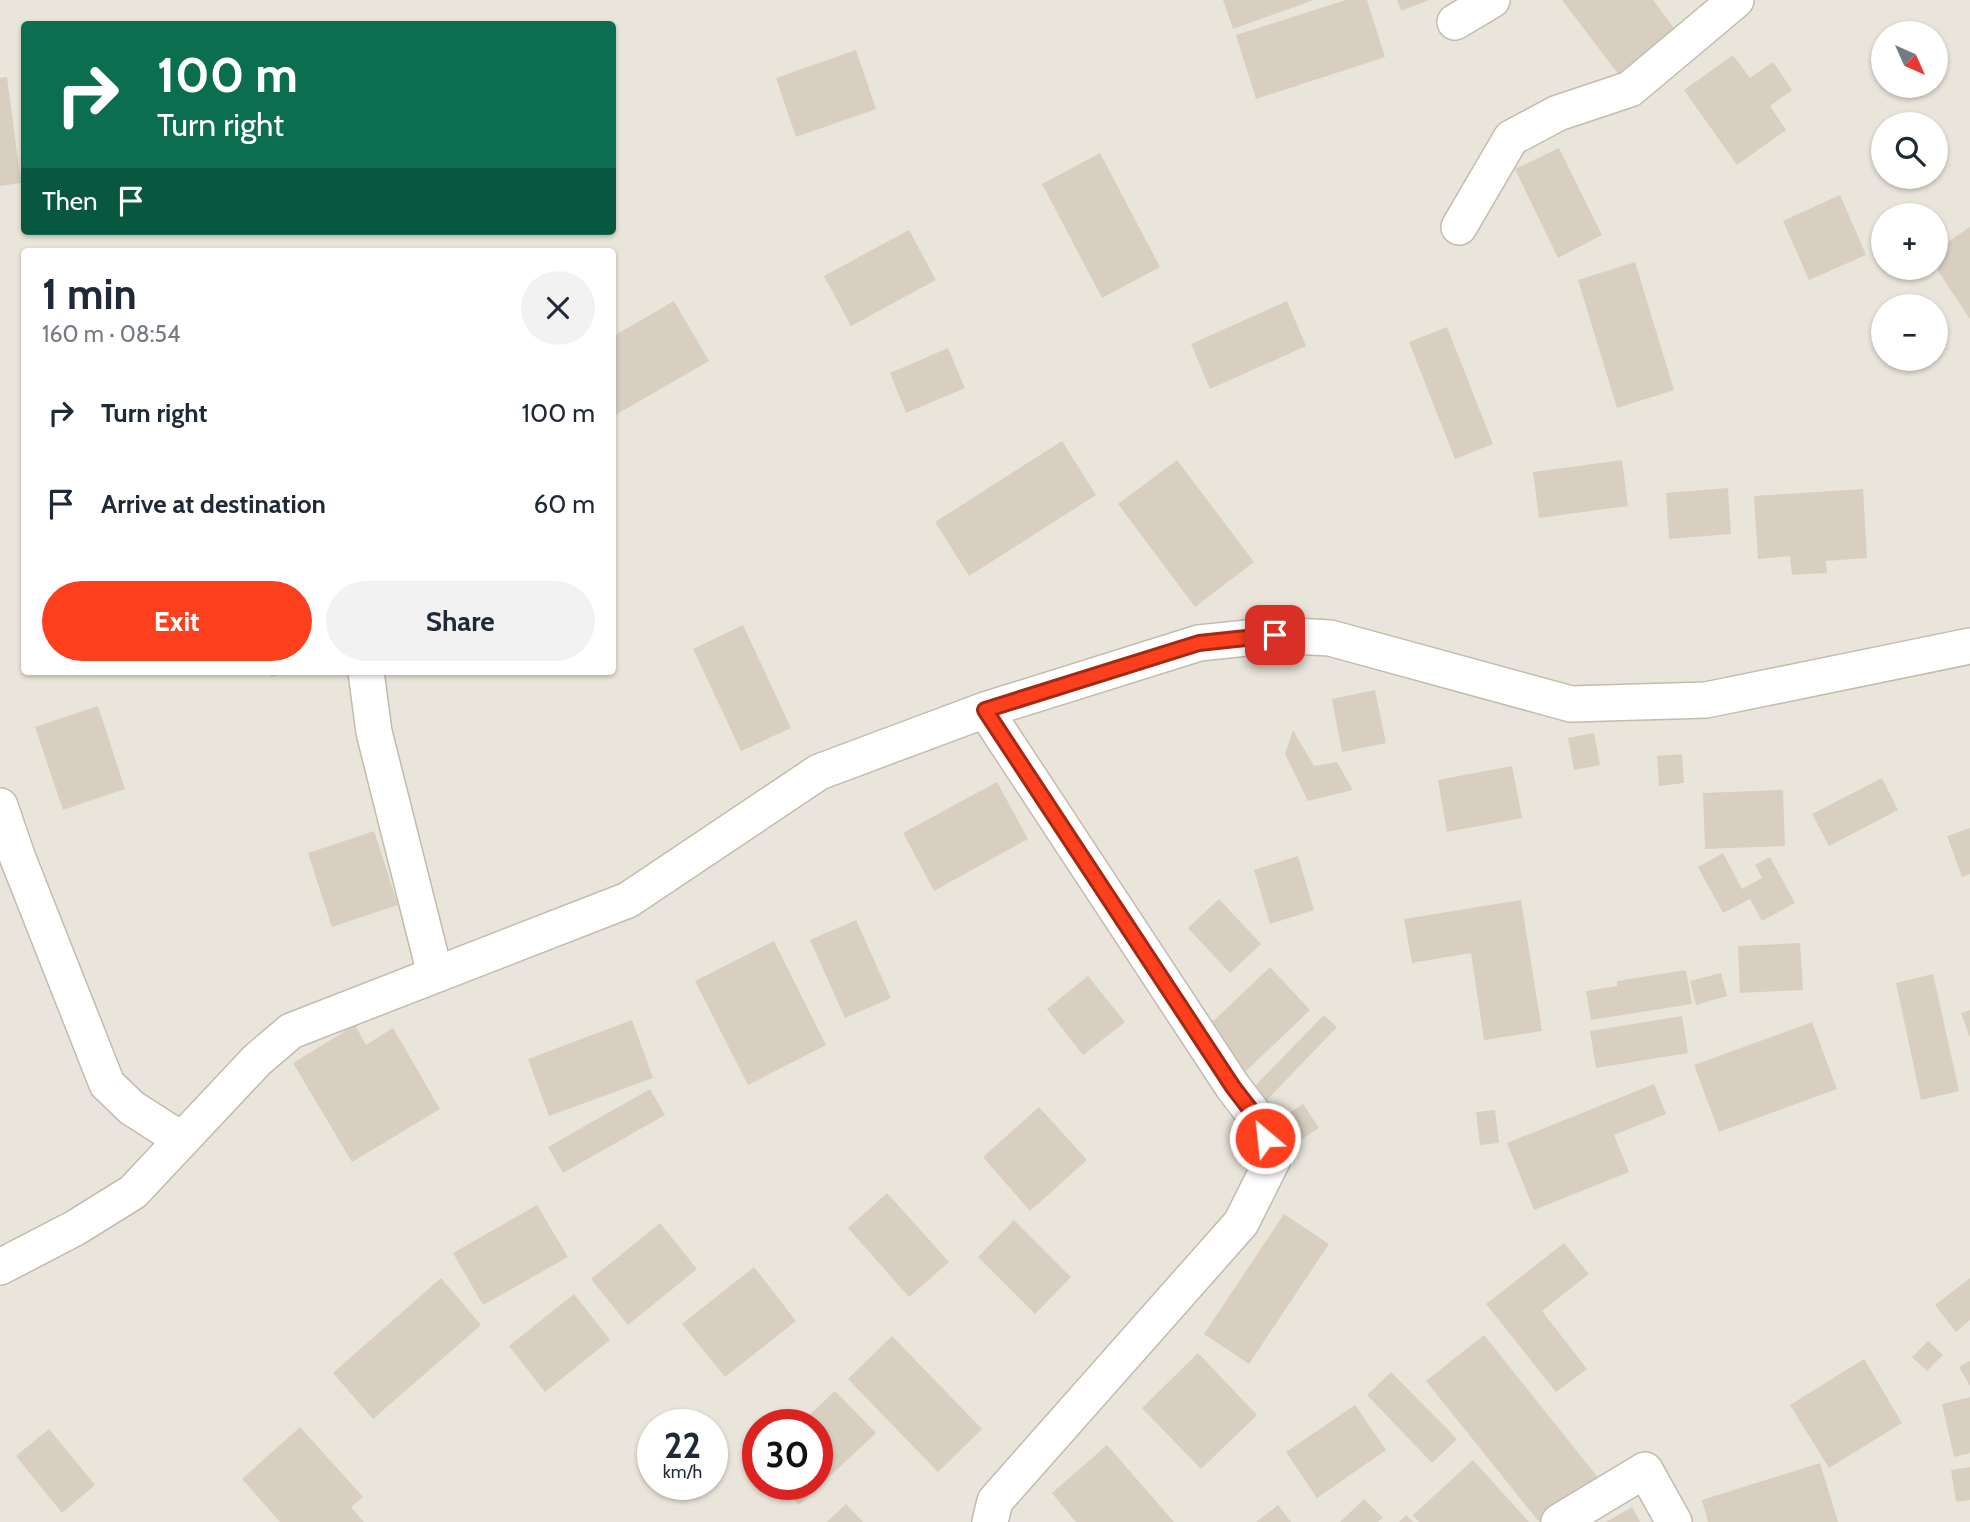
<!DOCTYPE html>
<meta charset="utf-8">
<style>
:root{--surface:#fff;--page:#f2f2f3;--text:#1f2937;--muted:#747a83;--accent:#fc3f1d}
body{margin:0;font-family:Cabin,sans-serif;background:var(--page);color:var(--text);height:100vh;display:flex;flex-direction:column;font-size:26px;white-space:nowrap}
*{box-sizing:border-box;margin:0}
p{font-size:23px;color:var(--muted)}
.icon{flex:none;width:38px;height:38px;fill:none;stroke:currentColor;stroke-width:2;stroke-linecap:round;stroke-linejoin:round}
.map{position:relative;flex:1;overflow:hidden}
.details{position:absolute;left:21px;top:248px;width:595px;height:427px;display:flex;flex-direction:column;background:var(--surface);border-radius:7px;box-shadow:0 2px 5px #0004}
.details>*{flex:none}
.top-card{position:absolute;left:21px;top:21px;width:595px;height:214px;border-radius:7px;box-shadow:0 2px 5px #0004;background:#0b6e4f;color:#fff;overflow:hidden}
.needle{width:46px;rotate:135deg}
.fabs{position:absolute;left:1871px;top:21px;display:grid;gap:14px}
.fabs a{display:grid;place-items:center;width:77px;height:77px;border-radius:50%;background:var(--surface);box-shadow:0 2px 5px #0004;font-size:35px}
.speed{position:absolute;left:637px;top:1409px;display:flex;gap:14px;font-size:35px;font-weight:700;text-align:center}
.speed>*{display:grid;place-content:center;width:91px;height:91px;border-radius:50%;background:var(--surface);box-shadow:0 2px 5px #0004;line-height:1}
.speed small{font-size:18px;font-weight:400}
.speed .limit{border:10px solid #d22;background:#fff;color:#111}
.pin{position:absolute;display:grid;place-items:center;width:60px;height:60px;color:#fff;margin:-30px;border-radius:14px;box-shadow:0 4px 10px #0006}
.me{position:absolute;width:77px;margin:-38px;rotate:332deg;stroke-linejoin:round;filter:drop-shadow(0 0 5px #0008)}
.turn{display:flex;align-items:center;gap:24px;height:147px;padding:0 21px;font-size:32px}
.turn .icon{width:91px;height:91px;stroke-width:2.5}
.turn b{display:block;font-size:49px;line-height:60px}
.then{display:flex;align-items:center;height:66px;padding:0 21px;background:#0003;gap:14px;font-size:26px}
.round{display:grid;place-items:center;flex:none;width:74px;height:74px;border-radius:37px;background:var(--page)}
.summary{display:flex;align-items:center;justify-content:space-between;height:119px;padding:0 21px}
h1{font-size:42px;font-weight:800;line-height:52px}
.primary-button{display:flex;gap:14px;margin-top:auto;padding:14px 21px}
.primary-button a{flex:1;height:80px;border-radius:42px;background:var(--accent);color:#fff;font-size:28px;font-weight:800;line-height:80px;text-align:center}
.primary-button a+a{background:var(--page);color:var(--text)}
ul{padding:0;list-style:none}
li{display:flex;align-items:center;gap:21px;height:91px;padding:0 21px}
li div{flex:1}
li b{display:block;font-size:26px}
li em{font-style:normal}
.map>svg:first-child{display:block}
.residential{fill:#eae5da;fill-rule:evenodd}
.building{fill:#d8cfc1}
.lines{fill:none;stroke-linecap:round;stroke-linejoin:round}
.minor-casing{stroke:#c2bbae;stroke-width:38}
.minor{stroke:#fff;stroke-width:35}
.route-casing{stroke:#a42913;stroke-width:18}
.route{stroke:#fc3f1d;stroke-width:12}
</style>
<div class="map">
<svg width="1970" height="1522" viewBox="0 0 1970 1522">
<rect width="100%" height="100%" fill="#f6f3ec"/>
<path class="residential" d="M0,0H1970V1522H0ZM24,24H612V231H24ZM1883,33H1936V86H1883ZM1883,124H1936V177H1883ZM1883,215H1936V268H1883ZM24,252H612V672H24ZM1883,306H1936V359H1883ZM653,1424H712V1484H653ZM758,1424H817V1484H758Z"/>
<g class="building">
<polygon points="1223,0 1314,0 1233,29"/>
<polygon points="1346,0 1367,0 1385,57 1256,99 1236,35"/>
<polygon points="1397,0 1429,0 1401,11"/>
<polygon points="1562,0 1653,0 1676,31 1619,75"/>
<polygon points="856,50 876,109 796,137 776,78"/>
<polygon points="1733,55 1750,78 1773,62 1792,90 1770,106 1786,130 1737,165 1684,90"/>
<polygon points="7,77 21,183 0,186 0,78"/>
<polygon points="1559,148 1602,235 1558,258 1515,169"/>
<polygon points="1100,153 1160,267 1102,298 1042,184"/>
<polygon points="1840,195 1866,255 1809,280 1783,221"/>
<polygon points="1970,227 1970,319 1936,268 1936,250"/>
<polygon points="909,230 936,280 851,326 824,276"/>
<polygon points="1635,262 1674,390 1617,408 1578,280"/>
<polygon points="674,301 709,361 612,417 612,337"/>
<polygon points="1287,301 1306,346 1210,389 1191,344"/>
<polygon points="1447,327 1493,444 1455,459 1409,342"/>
<polygon points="948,348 965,388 906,413 890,373"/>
<polygon points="1062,441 1096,495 969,576 935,522"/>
<polygon points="1177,460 1254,562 1195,607 1118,504"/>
<polygon points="1622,460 1628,506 1539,518 1533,472"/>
<polygon points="1728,488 1731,534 1669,539 1666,493"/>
<polygon points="1863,489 1867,558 1826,561 1827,573 1792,575 1790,556 1758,559 1754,496"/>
<polygon points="743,625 791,728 741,751 693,649"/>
<polygon points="269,672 287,672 287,673 271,677"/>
<polygon points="1375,690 1386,743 1342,752 1332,699"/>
<polygon points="98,706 125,789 63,810 35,727"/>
<polygon points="1293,730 1314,766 1337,762 1353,790 1308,801 1285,754"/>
<polygon points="1594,733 1600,765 1574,770 1568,738"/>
<polygon points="1682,754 1684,783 1659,786 1657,756"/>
<polygon points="1512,766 1522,818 1447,832 1438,780"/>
<polygon points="1882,778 1898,810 1829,846 1812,814"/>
<polygon points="997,782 1028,839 934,891 903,833"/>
<polygon points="1783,790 1785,846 1705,849 1703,793"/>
<polygon points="1970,828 1970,874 1962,877 1947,836"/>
<polygon points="374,831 398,905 332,927 308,853"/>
<polygon points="1723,853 1742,889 1762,878 1755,865 1770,857 1795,903 1762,921 1750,899 1723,913 1698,867"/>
<polygon points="1298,856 1314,910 1270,924 1254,870"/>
<polygon points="1219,899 1261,944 1230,973 1188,928"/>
<polygon points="1521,900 1542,1031 1484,1040 1471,953 1412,963 1404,919"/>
<polygon points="856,920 891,998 845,1018 810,940"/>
<polygon points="774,941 826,1045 748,1085 695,981"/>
<polygon points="1800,943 1803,990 1740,993 1738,946"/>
<polygon points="1270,967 1310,1010 1243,1074 1202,1032"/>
<polygon points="1686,970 1692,1004 1591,1020 1586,991 1617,986 1617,981"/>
<polygon points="1721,973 1727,996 1696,1005 1690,981"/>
<polygon points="1933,974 1959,1091 1921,1100 1896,983"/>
<polygon points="1088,976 1125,1022 1083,1055 1047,1009"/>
<polygon points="1970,1010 1970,1038 1961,1013"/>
<polygon points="1324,1015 1337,1027 1265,1102 1252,1089"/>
<polygon points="1682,1016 1688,1053 1596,1068 1590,1031"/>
<polygon points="632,1020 653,1078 549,1116 528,1059"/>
<polygon points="1812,1022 1837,1089 1719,1132 1694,1065"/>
<polygon points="355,1025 366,1045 393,1028 440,1109 352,1162 293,1063"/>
<polygon points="1654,1084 1666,1114 1614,1135 1629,1172 1534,1210 1507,1143"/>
<polygon points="650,1089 665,1115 563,1173 548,1147"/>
<polygon points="1303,1104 1319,1128 1299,1141 1283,1117"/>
<polygon points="1039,1107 1087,1160 1030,1211 983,1157"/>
<polygon points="1495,1110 1499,1143 1480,1145 1476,1112"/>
<polygon points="887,1193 949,1262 909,1297 848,1228"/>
<polygon points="537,1205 568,1257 483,1305 453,1253"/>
<polygon points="1284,1214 1329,1244 1249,1364 1204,1334"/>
<polygon points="1014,1220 1071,1277 1035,1314 978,1257"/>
<polygon points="660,1223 697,1269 628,1325 591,1279"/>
<polygon points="1564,1243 1589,1274 1542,1311 1587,1369 1556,1392 1486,1304"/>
<polygon points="754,1267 796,1321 725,1377 682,1324"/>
<polygon points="441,1278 481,1325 373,1419 333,1373"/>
<polygon points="1970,1278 1970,1320 1956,1332 1935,1305"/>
<polygon points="574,1294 610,1340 545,1392 509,1346"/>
<polygon points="1484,1335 1600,1480 1548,1522 1539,1522 1426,1381"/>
<polygon points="892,1336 982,1429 938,1472 848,1379"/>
<polygon points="1928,1341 1943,1355 1927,1371 1912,1357"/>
<polygon points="1198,1353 1257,1415 1201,1469 1142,1408"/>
<polygon points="1864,1359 1902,1423 1829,1468 1790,1405"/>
<polygon points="1970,1361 1970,1386 1959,1367"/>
<polygon points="1391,1372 1457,1439 1432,1463 1367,1395"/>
<polygon points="835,1391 876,1433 799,1505 779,1484 817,1484 817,1424 800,1424"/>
<polygon points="1970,1397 1970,1453 1954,1457 1942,1404"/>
<polygon points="1355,1405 1386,1450 1317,1498 1286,1452"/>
<polygon points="300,1427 363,1497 351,1507 364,1522 280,1522 242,1479"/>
<polygon points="49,1429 95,1485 62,1513 16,1456"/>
<polygon points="1107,1445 1174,1522 1076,1522 1052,1493"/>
<polygon points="1473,1460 1529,1522 1419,1522 1413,1515"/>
<polygon points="1820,1463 1838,1522 1708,1522 1702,1500"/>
<polygon points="1970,1467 1970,1500 1956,1502 1951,1470"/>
<polygon points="1364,1499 1383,1518 1378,1522 1340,1522"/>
<polygon points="846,1504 863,1522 827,1522"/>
<polygon points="1278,1505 1291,1522 1256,1522"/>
<polygon points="1632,1507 1640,1522 1606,1522"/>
<polygon points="1406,1515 1413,1522 1399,1522"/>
</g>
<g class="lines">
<defs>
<g id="minor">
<polyline points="1455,22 1492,0"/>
<polyline points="1459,227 1511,138 1558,113 1630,89 1736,0"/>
<polyline points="366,672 374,732 435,974"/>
<polyline points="985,710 1233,1087 1256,1117 1273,1159 1241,1223 995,1501 990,1522"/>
<polyline points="0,806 17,856 107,1084 132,1108 182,1140"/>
<polyline points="0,1267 75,1228 133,1192 257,1060 291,1031 628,900 819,772 985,710 1199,643 1275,635 1330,638 1571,704 1706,700 1970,646"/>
<polyline points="1559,1522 1645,1470 1674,1522"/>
</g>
</defs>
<use href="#minor" class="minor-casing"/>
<use href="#minor" class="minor"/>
</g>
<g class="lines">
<defs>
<polyline id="route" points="1265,1138 1256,1117 1233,1087 985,710 1199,643 1275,635"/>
</defs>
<use href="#route" class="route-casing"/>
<use href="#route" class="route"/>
</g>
</svg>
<div class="fabs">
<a><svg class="needle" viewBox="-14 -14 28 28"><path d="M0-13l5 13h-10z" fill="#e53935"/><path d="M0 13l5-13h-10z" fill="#747a83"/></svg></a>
<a><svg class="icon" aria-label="search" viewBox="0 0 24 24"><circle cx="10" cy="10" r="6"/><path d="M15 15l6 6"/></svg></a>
<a>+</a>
<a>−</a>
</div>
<div class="speed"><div>22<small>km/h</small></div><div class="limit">30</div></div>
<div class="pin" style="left:1275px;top:635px;background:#d93025"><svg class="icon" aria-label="arrive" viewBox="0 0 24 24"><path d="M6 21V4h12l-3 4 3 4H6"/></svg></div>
<svg class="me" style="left:1265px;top:1138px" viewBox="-20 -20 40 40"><circle r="17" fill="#fc3f1d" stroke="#fff" stroke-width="3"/><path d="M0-11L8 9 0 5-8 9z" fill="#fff"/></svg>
<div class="top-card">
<div class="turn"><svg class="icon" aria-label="right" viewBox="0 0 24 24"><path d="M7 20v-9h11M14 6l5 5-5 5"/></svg><div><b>100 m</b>Turn right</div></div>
<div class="then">Then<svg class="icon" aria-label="arrive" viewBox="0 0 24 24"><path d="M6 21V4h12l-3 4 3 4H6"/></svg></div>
</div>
<section class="details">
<div class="summary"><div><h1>1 min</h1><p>160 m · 08:54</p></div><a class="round"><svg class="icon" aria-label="close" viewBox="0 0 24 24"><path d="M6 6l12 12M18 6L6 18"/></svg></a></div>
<ul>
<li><svg class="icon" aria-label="right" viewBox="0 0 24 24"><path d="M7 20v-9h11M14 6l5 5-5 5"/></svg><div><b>Turn right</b></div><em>100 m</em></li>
<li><svg class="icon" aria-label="arrive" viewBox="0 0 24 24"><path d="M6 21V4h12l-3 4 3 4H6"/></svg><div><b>Arrive at destination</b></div><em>60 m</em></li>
</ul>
<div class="primary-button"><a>Exit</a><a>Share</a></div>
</section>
</div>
